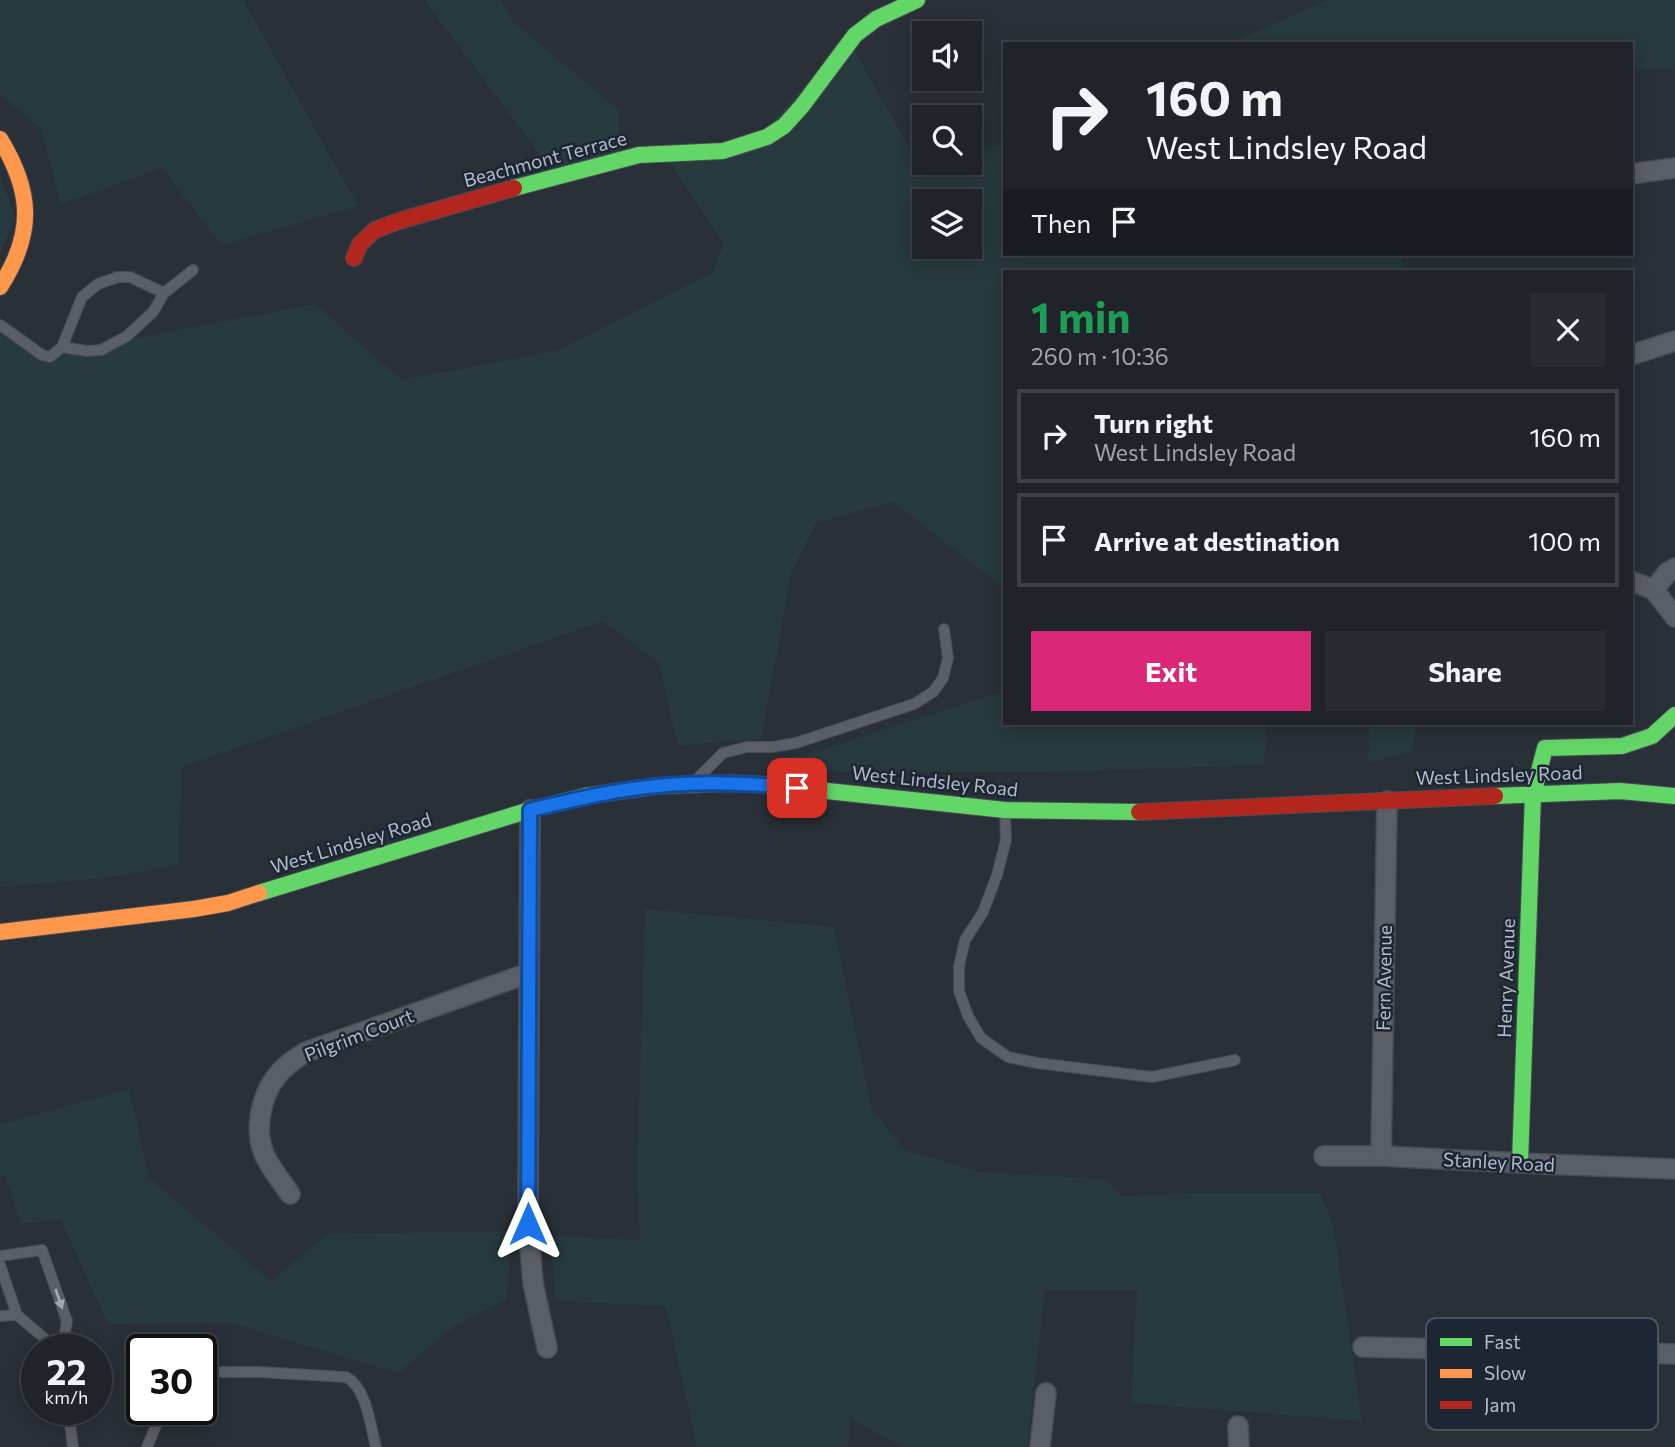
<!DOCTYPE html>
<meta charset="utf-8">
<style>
:root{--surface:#20242a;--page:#282c32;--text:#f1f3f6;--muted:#a2a4a8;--line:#3d4147;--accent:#db2777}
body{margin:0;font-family:Commissioner,sans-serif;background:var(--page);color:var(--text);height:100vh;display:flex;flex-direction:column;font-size:26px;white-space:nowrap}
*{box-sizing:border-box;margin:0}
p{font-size:23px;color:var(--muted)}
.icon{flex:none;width:38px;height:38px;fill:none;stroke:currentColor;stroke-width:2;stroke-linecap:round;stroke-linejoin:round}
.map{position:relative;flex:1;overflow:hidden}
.sheet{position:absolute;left:1003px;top:270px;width:630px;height:455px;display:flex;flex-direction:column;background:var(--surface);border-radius:0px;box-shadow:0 4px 18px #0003,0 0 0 2px var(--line)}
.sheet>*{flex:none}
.hud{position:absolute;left:1003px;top:42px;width:630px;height:214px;border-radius:0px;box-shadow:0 4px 18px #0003,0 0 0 2px var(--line);background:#20242a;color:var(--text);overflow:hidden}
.tools{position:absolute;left:912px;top:21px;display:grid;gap:14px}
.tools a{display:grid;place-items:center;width:70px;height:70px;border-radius:0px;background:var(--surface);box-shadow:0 4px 18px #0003,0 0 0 2px var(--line);font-size:35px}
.speed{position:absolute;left:21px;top:1334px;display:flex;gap:14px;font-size:35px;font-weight:700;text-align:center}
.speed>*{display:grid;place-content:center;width:91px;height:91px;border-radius:50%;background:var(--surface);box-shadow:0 4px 18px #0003,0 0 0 2px var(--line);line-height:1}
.speed small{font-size:18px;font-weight:400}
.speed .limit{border:4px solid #111;border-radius:10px;background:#fff;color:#111}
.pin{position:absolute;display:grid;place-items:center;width:60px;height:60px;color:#fff;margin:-30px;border-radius:14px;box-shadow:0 4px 10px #0006}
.me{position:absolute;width:77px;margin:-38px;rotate:0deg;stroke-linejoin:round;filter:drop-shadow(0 0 5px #0008)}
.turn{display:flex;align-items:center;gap:24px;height:147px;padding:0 28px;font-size:32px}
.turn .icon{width:91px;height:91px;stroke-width:2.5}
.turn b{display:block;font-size:49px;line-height:60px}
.then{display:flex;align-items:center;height:66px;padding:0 28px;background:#0003;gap:14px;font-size:26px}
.round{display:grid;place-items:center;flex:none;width:74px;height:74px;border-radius:0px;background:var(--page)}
.summary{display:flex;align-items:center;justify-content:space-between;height:119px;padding:0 28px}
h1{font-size:42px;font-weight:700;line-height:52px;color:#1e9e55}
.primary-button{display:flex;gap:14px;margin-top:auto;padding:14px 28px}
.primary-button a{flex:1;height:80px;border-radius:0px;background:var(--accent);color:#fff;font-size:28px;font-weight:700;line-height:80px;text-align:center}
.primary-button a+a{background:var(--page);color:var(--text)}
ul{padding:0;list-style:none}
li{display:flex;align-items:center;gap:21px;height:94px;margin:0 14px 10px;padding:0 14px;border:4px solid var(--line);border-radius:0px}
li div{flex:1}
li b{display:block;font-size:26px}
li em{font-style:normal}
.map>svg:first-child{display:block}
.green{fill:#273a3e;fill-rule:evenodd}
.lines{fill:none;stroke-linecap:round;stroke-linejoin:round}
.lane-casing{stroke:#484c53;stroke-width:12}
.street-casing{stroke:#484c53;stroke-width:22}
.fast-casing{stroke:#484c53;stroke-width:18}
.slow-casing{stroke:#484c53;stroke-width:18}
.jam-casing{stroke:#484c53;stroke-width:18}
.lane{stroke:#5a5e66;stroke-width:10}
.street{stroke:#5a5e66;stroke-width:19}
.fast{stroke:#63d668;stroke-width:16}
.slow{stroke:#ff974d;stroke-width:16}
.jam{stroke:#b3261e;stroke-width:16}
.oneway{fill:#a2a9b5}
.route-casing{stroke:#114b97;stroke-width:18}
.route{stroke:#1a73e8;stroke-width:12}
.labels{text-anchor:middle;stroke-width:5;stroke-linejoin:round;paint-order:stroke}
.street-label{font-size:19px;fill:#b4bcc9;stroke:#1d2633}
.key{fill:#1d2633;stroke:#4a5360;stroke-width:2}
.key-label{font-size:19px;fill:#b4bcc9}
</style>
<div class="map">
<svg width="1675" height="1447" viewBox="0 0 1675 1447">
<rect width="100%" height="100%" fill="#2a3038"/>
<g class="green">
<polygon points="0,0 243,0 358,206 222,245 162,168 61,204 41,129 0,94"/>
<polygon points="424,0 500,0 513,22 619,110 620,155 553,172"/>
<polygon points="1328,0 1675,0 1675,70 1631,69 1631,44 1229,44"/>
<path d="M848,39L925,176L957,163H970V157L1004,142V254H1399L1405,271H1004V588L893,502L816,523L791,573L761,740L731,741L678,746L659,663L603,621L182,767L178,865L104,878L0,887V336L12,326L35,357L315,304L402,380L559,350L712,273L724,243L664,153L752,143ZM924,201H970V247H924Z"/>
<polygon points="0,178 15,217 0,253"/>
<polygon points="1004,691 1004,723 1266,723 1264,765 1046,772 844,772 770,763 818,751"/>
<polygon points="1370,723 1415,723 1412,751 1368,763"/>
<polygon points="645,909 834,927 871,1107 903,1149 979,1172 1107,1179 1122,1196 1195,1193 1320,1193 1333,1224 1362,1421 1131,1403 1137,1290 1045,1290 1027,1447 902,1447 850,1418 848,1447 697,1447 666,1306 556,1301 550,1236 640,1240 637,1174"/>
<polygon points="129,1089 149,1178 271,1281 328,1234 511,1231 507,1299 456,1325 398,1373 230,1323 108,1324 61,1220 21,1224 5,1175 0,1176 0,1124"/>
</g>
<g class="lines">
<defs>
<g id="lane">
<polyline points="0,325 42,355 50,357 62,347 82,297 98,284 118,277 130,277 164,293 193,270"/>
<polyline points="62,347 87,351 101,350 127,336 153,312 164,293"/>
<polyline points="698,778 723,753 747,747 772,747 796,743 914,704 933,692 943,678 948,658 944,629"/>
<polyline points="1005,814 1006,840 997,875 983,912 965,940 959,966 959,991 968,1016 981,1038 1008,1057 1037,1063 1152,1077 1235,1060"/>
<polyline points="0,1256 42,1250 67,1321 62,1349"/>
<polyline points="0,1265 17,1315"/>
<polyline points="0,1316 17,1315 57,1349"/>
<path d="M201,1372H259L346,1377C367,1388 370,1425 376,1447"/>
<polyline points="68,1409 73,1447"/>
<polyline points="147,1447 163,1409"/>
</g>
<g id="street">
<polyline points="1631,174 1675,168"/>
<polyline points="1631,355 1675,341"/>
<polyline points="1631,581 1654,590 1675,617"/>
<polyline points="1654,590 1667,573 1675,568"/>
<polyline points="530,810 528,1224 533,1283 547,1348"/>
<polyline points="1324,1156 1381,1156 1520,1163 1675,1169"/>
<polyline points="1381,1156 1387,801"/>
<path d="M290,1194C282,1182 271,1169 265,1156C254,1132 260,1098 276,1077C284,1066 295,1059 306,1052L529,973"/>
<polyline points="1363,1347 1675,1354"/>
<polyline points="1238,1426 1239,1447"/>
<polyline points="1040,1447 1046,1393"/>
</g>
<g id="fast">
<polyline points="514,188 639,155 723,151 767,137 784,126 802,106 855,35 876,19 917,0"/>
<polyline points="1495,796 1620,791 1675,796"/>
<polyline points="259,893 530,810 586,796 657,786 732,783 771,785 1005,810 1139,812"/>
<polyline points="1520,1163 1533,794 1545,748 1622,746 1652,736 1675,715"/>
</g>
<g id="slow">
<path d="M0,139C33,193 34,234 0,287"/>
<polyline points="0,932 194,909 228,903 259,893"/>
</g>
<g id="jam">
<polyline points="354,258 360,244 375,230 402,220 514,188"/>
<polyline points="1139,812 1495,796"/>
</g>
</defs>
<use href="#lane" class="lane-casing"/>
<use href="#street" class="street-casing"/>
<use href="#fast" class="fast-casing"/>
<use href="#slow" class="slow-casing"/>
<use href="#jam" class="jam-casing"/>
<use href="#lane" class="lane"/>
<use href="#street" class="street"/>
<use href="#fast" class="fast"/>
<use href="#slow" class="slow"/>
<use href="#jam" class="jam"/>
</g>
<defs><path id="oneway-solid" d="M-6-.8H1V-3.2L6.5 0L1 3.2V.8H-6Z" transform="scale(1.75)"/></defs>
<use class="oneway" href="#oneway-solid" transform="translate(59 1299) rotate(71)"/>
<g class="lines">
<defs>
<path id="route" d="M528,1224L530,810C572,800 614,790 657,786C703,781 750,783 797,788"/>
</defs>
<use href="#route" class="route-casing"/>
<use href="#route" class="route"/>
</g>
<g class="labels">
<g class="street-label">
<text transform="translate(545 159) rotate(-15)" y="7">Beachmont Terrace</text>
<text transform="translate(1499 775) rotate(-2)" y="7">West Lindsley Road</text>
<text transform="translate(935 781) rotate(6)" y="7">West Lindsley Road</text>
<text transform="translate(351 843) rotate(-17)" y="7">West Lindsley Road</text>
<text transform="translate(1384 978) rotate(-89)" y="7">Fern Avenue</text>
<text transform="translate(1506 978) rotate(-88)" y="7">Henry Avenue</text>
<text transform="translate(359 1035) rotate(-21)" y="7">Pilgrim Court</text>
<text transform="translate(1499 1162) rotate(3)" y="7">Stanley Road</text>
</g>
</g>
<rect x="1426" y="1318" width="232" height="112" rx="10" class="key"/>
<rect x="1440" y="1338" width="32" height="8" fill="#63d668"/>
<rect x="1440" y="1369" width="32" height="9" fill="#ff974d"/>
<rect x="1440" y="1401" width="32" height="8" fill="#b3261e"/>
<g class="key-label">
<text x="1484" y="1349">Fast</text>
<text x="1484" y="1380">Slow</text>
<text x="1484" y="1412">Jam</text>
</g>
</svg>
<div class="tools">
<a><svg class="icon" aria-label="sound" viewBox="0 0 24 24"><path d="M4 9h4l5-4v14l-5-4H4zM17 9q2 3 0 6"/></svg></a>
<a><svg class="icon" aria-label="search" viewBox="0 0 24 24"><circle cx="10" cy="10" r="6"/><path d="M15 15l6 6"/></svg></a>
<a><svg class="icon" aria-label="layers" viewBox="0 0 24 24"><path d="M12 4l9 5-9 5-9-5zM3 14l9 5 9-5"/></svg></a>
</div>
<div class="speed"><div>22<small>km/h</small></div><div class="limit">30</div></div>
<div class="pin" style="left:797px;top:788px;background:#d93025"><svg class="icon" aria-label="arrive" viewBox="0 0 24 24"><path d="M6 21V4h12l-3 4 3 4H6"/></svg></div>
<svg class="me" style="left:528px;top:1224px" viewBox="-20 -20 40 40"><path d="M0-17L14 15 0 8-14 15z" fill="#1a73e8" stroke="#fff" stroke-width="4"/></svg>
<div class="hud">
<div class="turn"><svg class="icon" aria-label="right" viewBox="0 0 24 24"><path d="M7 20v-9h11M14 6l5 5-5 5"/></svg><div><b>160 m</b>West Lindsley Road</div></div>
<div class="then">Then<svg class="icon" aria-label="arrive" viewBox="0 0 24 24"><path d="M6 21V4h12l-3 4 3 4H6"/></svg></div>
</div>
<section class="sheet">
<div class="summary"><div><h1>1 min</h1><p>260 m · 10:36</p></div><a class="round"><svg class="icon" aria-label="close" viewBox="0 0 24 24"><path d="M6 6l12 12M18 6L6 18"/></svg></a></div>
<ul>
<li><svg class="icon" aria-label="right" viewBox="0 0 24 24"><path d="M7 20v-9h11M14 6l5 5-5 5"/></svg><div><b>Turn right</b><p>West Lindsley Road</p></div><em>160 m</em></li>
<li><svg class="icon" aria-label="arrive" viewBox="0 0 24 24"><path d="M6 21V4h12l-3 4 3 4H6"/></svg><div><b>Arrive at destination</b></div><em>100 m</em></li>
</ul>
<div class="primary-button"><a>Exit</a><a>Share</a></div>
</section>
</div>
